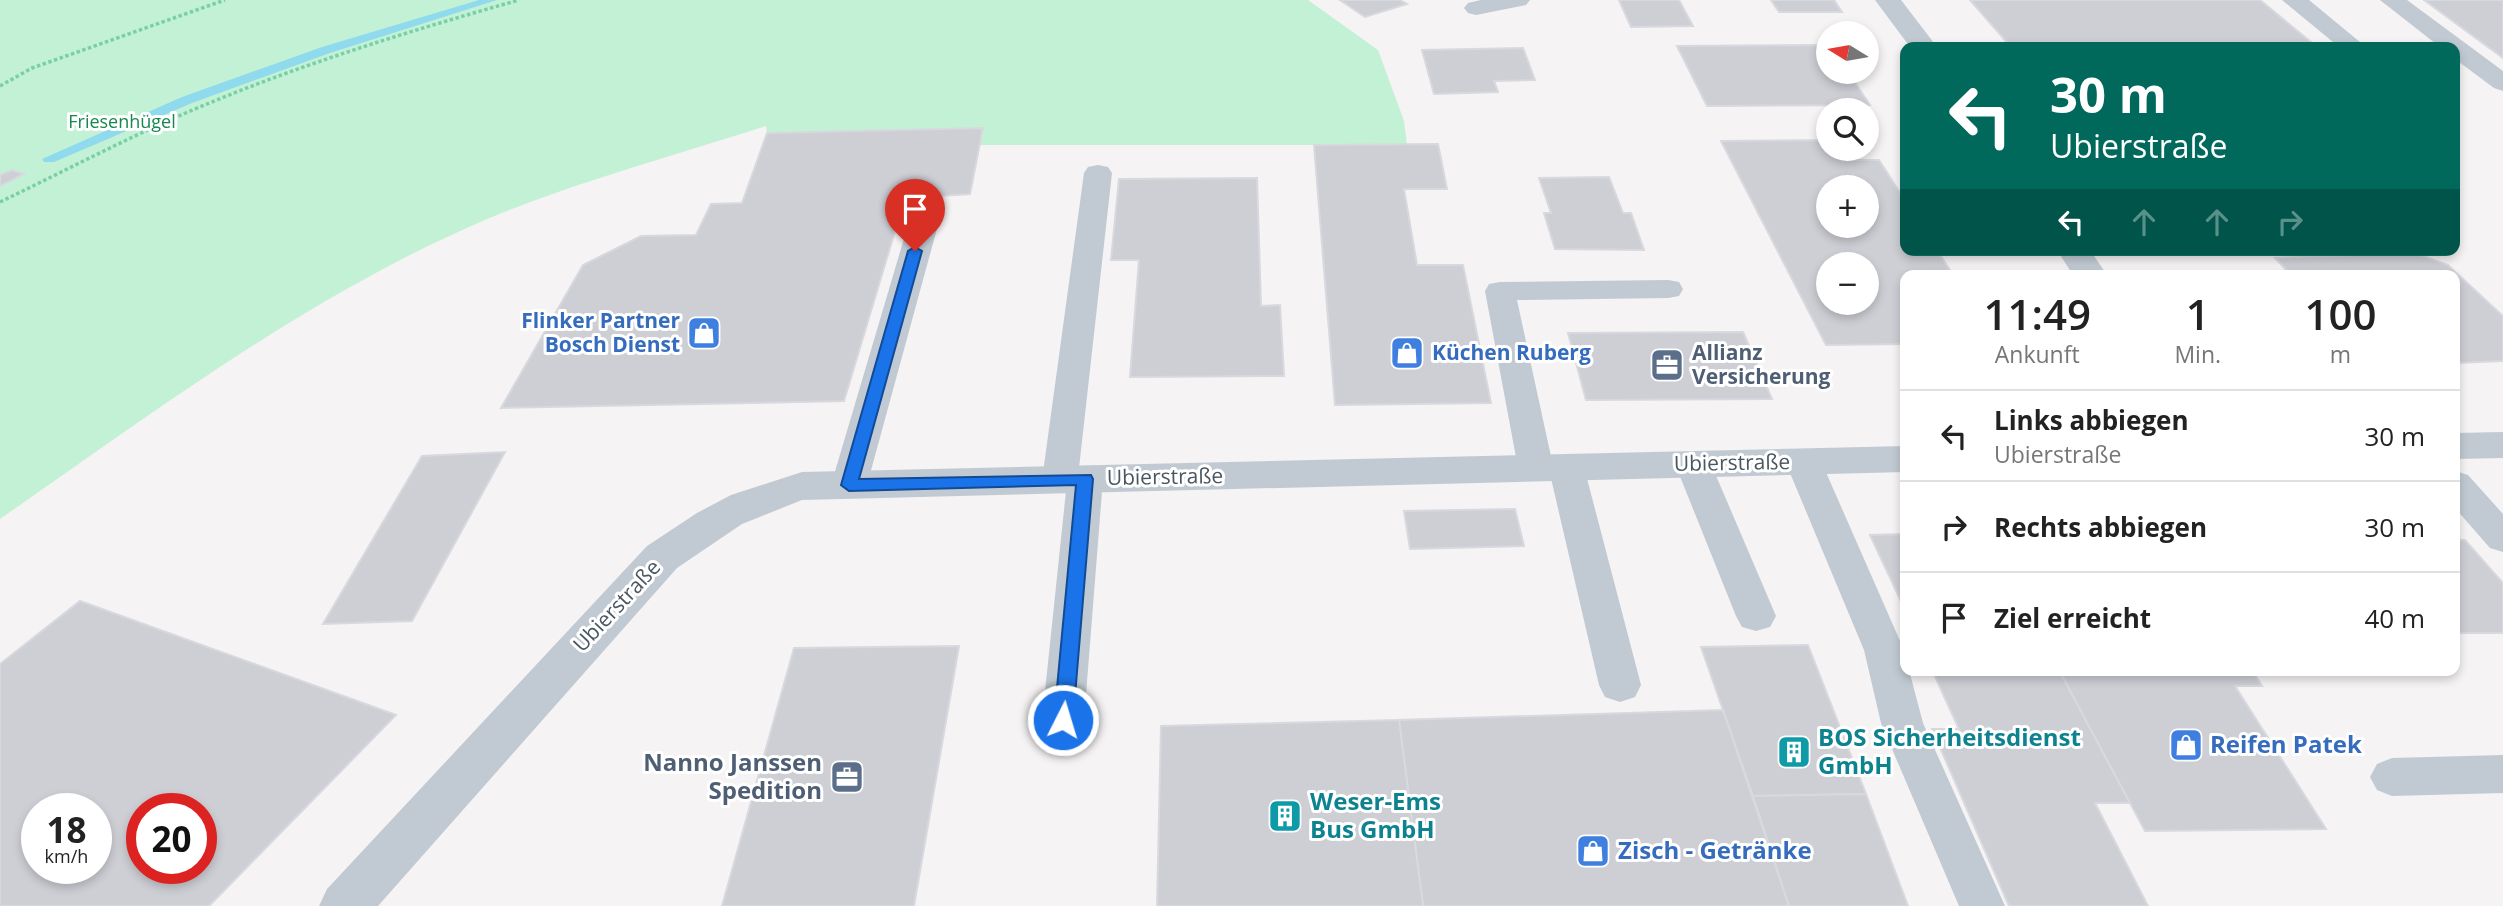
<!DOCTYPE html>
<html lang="de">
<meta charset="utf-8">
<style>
:root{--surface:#fff;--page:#f2f2f2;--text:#222;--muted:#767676;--line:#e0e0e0}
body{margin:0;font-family:"Open Sans",sans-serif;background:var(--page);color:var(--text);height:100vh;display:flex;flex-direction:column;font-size:26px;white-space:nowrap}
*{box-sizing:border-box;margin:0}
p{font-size:23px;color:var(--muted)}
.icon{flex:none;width:38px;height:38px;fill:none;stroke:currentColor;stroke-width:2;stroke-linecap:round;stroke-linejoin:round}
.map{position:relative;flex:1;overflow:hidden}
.sheet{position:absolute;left:1900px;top:270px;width:560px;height:406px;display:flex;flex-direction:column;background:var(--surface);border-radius:14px;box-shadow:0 4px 10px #0003}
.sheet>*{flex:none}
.top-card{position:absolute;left:1900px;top:42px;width:560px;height:214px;border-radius:14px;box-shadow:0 4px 10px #0003;background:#00695c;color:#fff;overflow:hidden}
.needle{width:46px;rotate:281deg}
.fabs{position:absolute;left:1816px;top:21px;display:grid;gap:14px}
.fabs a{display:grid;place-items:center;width:63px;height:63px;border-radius:50%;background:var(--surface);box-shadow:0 4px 10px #0003;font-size:35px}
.speed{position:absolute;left:21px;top:793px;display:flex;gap:14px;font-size:35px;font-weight:700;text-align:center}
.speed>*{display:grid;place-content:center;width:91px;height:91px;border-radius:50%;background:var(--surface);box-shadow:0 4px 10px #0003;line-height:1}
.speed small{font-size:18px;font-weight:400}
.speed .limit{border:10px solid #d22;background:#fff;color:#111}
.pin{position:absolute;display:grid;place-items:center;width:60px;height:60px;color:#fff;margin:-72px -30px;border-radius:50% 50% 50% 0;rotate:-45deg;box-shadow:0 0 7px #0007}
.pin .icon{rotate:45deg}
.me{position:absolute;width:77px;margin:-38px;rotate:5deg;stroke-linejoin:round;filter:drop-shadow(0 0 5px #0008)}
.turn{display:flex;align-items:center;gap:24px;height:147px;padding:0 35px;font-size:32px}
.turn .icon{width:91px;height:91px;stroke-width:2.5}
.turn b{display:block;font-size:49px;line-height:60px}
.lanes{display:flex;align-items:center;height:66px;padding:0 35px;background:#0003;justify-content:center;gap:35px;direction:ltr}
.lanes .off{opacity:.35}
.eta{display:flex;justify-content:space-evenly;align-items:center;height:119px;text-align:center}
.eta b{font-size:42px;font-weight:600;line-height:49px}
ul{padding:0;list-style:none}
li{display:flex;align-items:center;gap:21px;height:91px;padding:0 35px;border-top:2px solid var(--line)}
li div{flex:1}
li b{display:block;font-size:26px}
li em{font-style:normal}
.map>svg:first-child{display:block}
.green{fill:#c3f1d5}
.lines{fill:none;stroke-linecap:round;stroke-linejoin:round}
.stream{fill:#90daee;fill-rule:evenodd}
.building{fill:#cdcfd5;stroke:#d7d9de;stroke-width:2;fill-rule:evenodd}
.path{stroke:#7ad0a6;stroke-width:3.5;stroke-dasharray:3.5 2.5;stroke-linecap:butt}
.service{fill:#c1cad2;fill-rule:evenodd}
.minor{fill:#c1cad2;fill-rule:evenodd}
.route{fill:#1a73e8;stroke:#114b97;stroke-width:2}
.labels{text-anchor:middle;stroke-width:6;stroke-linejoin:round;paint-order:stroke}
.far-park-label{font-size:18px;fill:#17864f;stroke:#fff}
.shop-label{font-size:21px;font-weight:bold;fill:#366cbe;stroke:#fff;text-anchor:end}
.service-label{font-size:21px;font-weight:bold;fill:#4e5e75;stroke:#fff;text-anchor:start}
.street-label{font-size:21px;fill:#4a5661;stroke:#fff}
.near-culture-label{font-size:24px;font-weight:bold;fill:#0d838f;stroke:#fff;text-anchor:start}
.near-shop-label{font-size:24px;font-weight:bold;fill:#366cbe;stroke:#fff;text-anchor:start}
.near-service-label{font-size:24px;font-weight:bold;fill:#4e5e75;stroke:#fff;text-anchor:end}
</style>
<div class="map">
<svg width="2503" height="906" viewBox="0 0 2503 906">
<rect width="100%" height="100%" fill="#f5f3f3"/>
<path class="green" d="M0,0H1308L1378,50L1404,121L1407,145H980L983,128L767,133L766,126C672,156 575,182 485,220C309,295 156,411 0,519Z"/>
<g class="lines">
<polygon class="stream" points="479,0 497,0 330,53 192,103 54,162 44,162 42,159 182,97 322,47"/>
</g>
<g class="building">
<polygon points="1340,0 1400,0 1407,4 1365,17"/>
<polygon points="1619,0 1679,0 1693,26 1631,27"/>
<polygon points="1771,0 1834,0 1842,12 1779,12"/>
<polygon points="1970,0 2260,0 2317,47 2011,47"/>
<polygon points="2424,0 2503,0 2503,58"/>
<polygon points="1829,45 1829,72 1848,72 1870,105 1707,106 1677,46"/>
<polygon points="1523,48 1535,80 1494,81 1498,92 1434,94 1422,50"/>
<polygon points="983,128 970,194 905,198 844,401 501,408 583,265 641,236 696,235 711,204 742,203 767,133"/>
<path d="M1829,140V149H1841L1849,160H1879L1906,202V250H1937L1953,275H1906V344L1826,345L1721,141ZM1829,187H1867V226H1829ZM1829,264H1867V303H1829Z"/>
<polygon points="1438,144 1447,189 1404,189 1417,265 1463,265 1491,403 1335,405 1314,145"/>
<polygon points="12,170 24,174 0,186 0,175"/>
<polygon points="1609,177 1623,213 1631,213 1644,250 1555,249 1544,213 1551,213 1539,178"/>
<polygon points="1257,178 1261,306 1280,305 1284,376 1130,377 1139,260 1111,260 1119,179"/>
<polygon points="2415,253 2448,265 2503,316 2503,361 2455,363 2455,275 2291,275 2275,258"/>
<polygon points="1743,332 1772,399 1586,400 1568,333"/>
<polygon points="505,452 412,621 323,624 422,456"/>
<polygon points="1515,509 1524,546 1410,549 1404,511"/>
<polygon points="1906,534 1906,612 1870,535"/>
<polygon points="2455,540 2465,540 2503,583 2503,633 2455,633"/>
<path d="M80,601L396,715L209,906H0V664ZM37,808H96V868H37ZM142,808H201V868H142Z"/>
<polygon points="1808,645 1866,794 1753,796 1701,647"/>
<polygon points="959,646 914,906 722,906 794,648"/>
<polygon points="1932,670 2059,670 2130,803 2095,803 2148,906 2009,906 1932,729 1959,729"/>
<polygon points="2059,670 2252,670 2262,686 2235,686 2326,829 2145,831"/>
<polygon points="1723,710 1789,906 1423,906 1399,720"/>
<polygon points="1399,720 1423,906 1157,906 1161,726"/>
<polygon points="1866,794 1908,906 1789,906 1753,796"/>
</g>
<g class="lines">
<g class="path">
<polyline points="0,86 32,68 225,0"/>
<path d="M0,202C69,169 136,133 207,104C308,62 413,30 519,0"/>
</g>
<g class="service">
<polygon points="1530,0 1526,5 1476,15 1468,13 1464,8 1468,3 1481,0"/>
<polygon points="2282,0 2309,0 2366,47 2339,47"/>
<polygon points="2380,0 2407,0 2503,71 2503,91 2494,88 2455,59 2455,47 2440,47"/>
<polygon points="1098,165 1108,167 1112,173 1079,468 1085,466 1098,470 1103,479 1084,720 1078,732 1063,738 1048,732 1042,720 1066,491 1060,493 1047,489 1042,480 1084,173 1088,167"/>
<polygon points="923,216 933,219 938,225 867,485 862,494 849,498 836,494 831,485 908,225 913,219"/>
<polygon points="1668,280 1679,282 1683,289 1679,296 1668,298 1517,300 1552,461 1566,455 1579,458 1584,467 1641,685 1635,697 1620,702 1605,697 1599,685 1550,474 1536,480 1523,477 1518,468 1485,291 1489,284 1500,282"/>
<polygon points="1803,449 1815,452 1821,461 1904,650 1906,670 1909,670 1923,723 2005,906 1959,906 1881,723 1864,650 1785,461 1791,452"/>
<polygon points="1693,452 1705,455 1711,464 1776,616 1770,627 1756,631 1742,627 1736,616 1675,464 1681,455"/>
<polygon points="2455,471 2468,475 2503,514 2503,552 2490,548 2455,508"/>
<polygon points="2503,755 2503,793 2392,796 2377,790 2370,777 2377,764 2392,758"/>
</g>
<g class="minor">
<polygon points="1875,0 1901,0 1937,47 1910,47"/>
<polygon points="2057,250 2090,250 2107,275 2073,275"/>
<polygon points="2503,432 2503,458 2455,459 2455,433"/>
<polygon points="1906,446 1906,472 802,500 742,524 677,568 378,906 319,906 327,889 647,546 697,513 731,495 802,472"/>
</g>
</g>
<polygon class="route" points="915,247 922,251 859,479 1091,475 1093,479 1073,720 1070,726 1063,728 1057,726 1054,720 1076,485 849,491 841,485 908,251"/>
<defs>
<symbol id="shop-square" viewBox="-11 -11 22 22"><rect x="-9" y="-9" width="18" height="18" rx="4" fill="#3f7fe0" stroke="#fff"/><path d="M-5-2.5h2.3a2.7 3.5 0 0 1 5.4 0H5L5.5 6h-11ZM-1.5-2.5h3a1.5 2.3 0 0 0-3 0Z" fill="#fff"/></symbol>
<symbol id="office-square" viewBox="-11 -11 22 22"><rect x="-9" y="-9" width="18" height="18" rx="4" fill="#5c6f8a" stroke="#fff"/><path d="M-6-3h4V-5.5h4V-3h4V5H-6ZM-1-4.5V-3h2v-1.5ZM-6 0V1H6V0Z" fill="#fff"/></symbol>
<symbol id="building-square" viewBox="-11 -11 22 22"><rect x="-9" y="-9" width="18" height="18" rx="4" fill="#0f9aa8" stroke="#fff"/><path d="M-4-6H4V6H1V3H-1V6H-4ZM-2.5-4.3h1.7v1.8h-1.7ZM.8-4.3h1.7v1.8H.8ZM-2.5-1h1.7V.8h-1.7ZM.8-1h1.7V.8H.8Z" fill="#fff"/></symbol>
</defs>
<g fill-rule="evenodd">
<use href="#shop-square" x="685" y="314" width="38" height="38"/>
<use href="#shop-square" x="1388" y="334" width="38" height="38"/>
<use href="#office-square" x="1648" y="346" width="38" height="38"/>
<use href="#shop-square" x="2167" y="726" width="38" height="38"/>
<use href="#building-square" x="1775" y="733" width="38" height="38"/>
<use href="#office-square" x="828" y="758" width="38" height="38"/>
<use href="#building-square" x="1266" y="797" width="38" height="38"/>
<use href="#shop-square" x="1574" y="832" width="38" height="38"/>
</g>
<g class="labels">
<g class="far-park-label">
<text x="122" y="128">Friesenhügel</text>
</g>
<g class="shop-label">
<text x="680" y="328">Flinker Partner<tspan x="680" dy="24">Bosch Dienst</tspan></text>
<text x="1432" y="360" text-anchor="start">Küchen Ruberg</text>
</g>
<g class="service-label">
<text x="1692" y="360">Allianz<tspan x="1692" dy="24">Versicherung</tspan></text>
</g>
<g class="street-label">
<text transform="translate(1732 463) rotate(-1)" y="7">Ubierstraße</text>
<text transform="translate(1165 477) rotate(-1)" y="7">Ubierstraße</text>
<text transform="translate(617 606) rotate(-47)" y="7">Ubierstraße</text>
</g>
<g class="near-culture-label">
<text x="1818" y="746">BOS Sicherheitsdienst<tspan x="1818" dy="28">GmbH</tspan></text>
<text x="1310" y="810">Weser-Ems<tspan x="1310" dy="28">Bus GmbH</tspan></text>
</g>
<g class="near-shop-label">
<text x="2210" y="753">Reifen Patek</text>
<text x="1618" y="859">Zisch - Getränke</text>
</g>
<g class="near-service-label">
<text x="822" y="771">Nanno Janssen<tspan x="822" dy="28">Spedition</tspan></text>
</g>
</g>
</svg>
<div class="fabs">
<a><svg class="needle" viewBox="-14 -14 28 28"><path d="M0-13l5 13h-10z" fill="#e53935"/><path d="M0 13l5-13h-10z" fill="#767676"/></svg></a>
<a><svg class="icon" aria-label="search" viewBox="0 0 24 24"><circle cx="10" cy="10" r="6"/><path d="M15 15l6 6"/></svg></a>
<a>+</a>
<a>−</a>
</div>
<div class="speed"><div>18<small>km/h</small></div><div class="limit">20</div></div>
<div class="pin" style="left:915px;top:251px;background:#d93025"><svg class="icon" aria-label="arrive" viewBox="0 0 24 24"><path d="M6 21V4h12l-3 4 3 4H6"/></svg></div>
<svg class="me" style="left:1063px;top:720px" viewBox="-20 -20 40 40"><circle r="17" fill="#1a73e8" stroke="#fff" stroke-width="3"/><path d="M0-11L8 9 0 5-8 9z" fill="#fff"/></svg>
<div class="top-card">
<div class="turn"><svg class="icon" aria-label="left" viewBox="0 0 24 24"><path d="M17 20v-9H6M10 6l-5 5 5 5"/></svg><div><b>30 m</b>Ubierstraße</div></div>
<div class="lanes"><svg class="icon" aria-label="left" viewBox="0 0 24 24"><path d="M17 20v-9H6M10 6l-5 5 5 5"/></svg><svg class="icon off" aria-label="ahead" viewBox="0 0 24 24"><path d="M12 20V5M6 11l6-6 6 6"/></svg><svg class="icon off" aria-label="ahead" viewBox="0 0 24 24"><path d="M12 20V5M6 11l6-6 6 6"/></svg><svg class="icon off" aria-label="right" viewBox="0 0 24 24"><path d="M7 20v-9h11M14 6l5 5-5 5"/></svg></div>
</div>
<section class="sheet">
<div class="eta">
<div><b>11:49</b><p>Ankunft</p></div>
<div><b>1</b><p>Min.</p></div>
<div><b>100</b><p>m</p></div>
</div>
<ul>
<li><svg class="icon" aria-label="left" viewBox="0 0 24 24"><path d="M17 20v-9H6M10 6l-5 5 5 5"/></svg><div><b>Links abbiegen</b><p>Ubierstraße</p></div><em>30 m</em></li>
<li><svg class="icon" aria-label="right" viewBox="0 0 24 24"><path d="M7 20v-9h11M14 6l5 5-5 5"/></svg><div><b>Rechts abbiegen</b></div><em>30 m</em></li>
<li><svg class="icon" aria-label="arrive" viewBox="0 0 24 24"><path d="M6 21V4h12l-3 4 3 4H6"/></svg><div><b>Ziel erreicht</b></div><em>40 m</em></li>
</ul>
</section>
</div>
